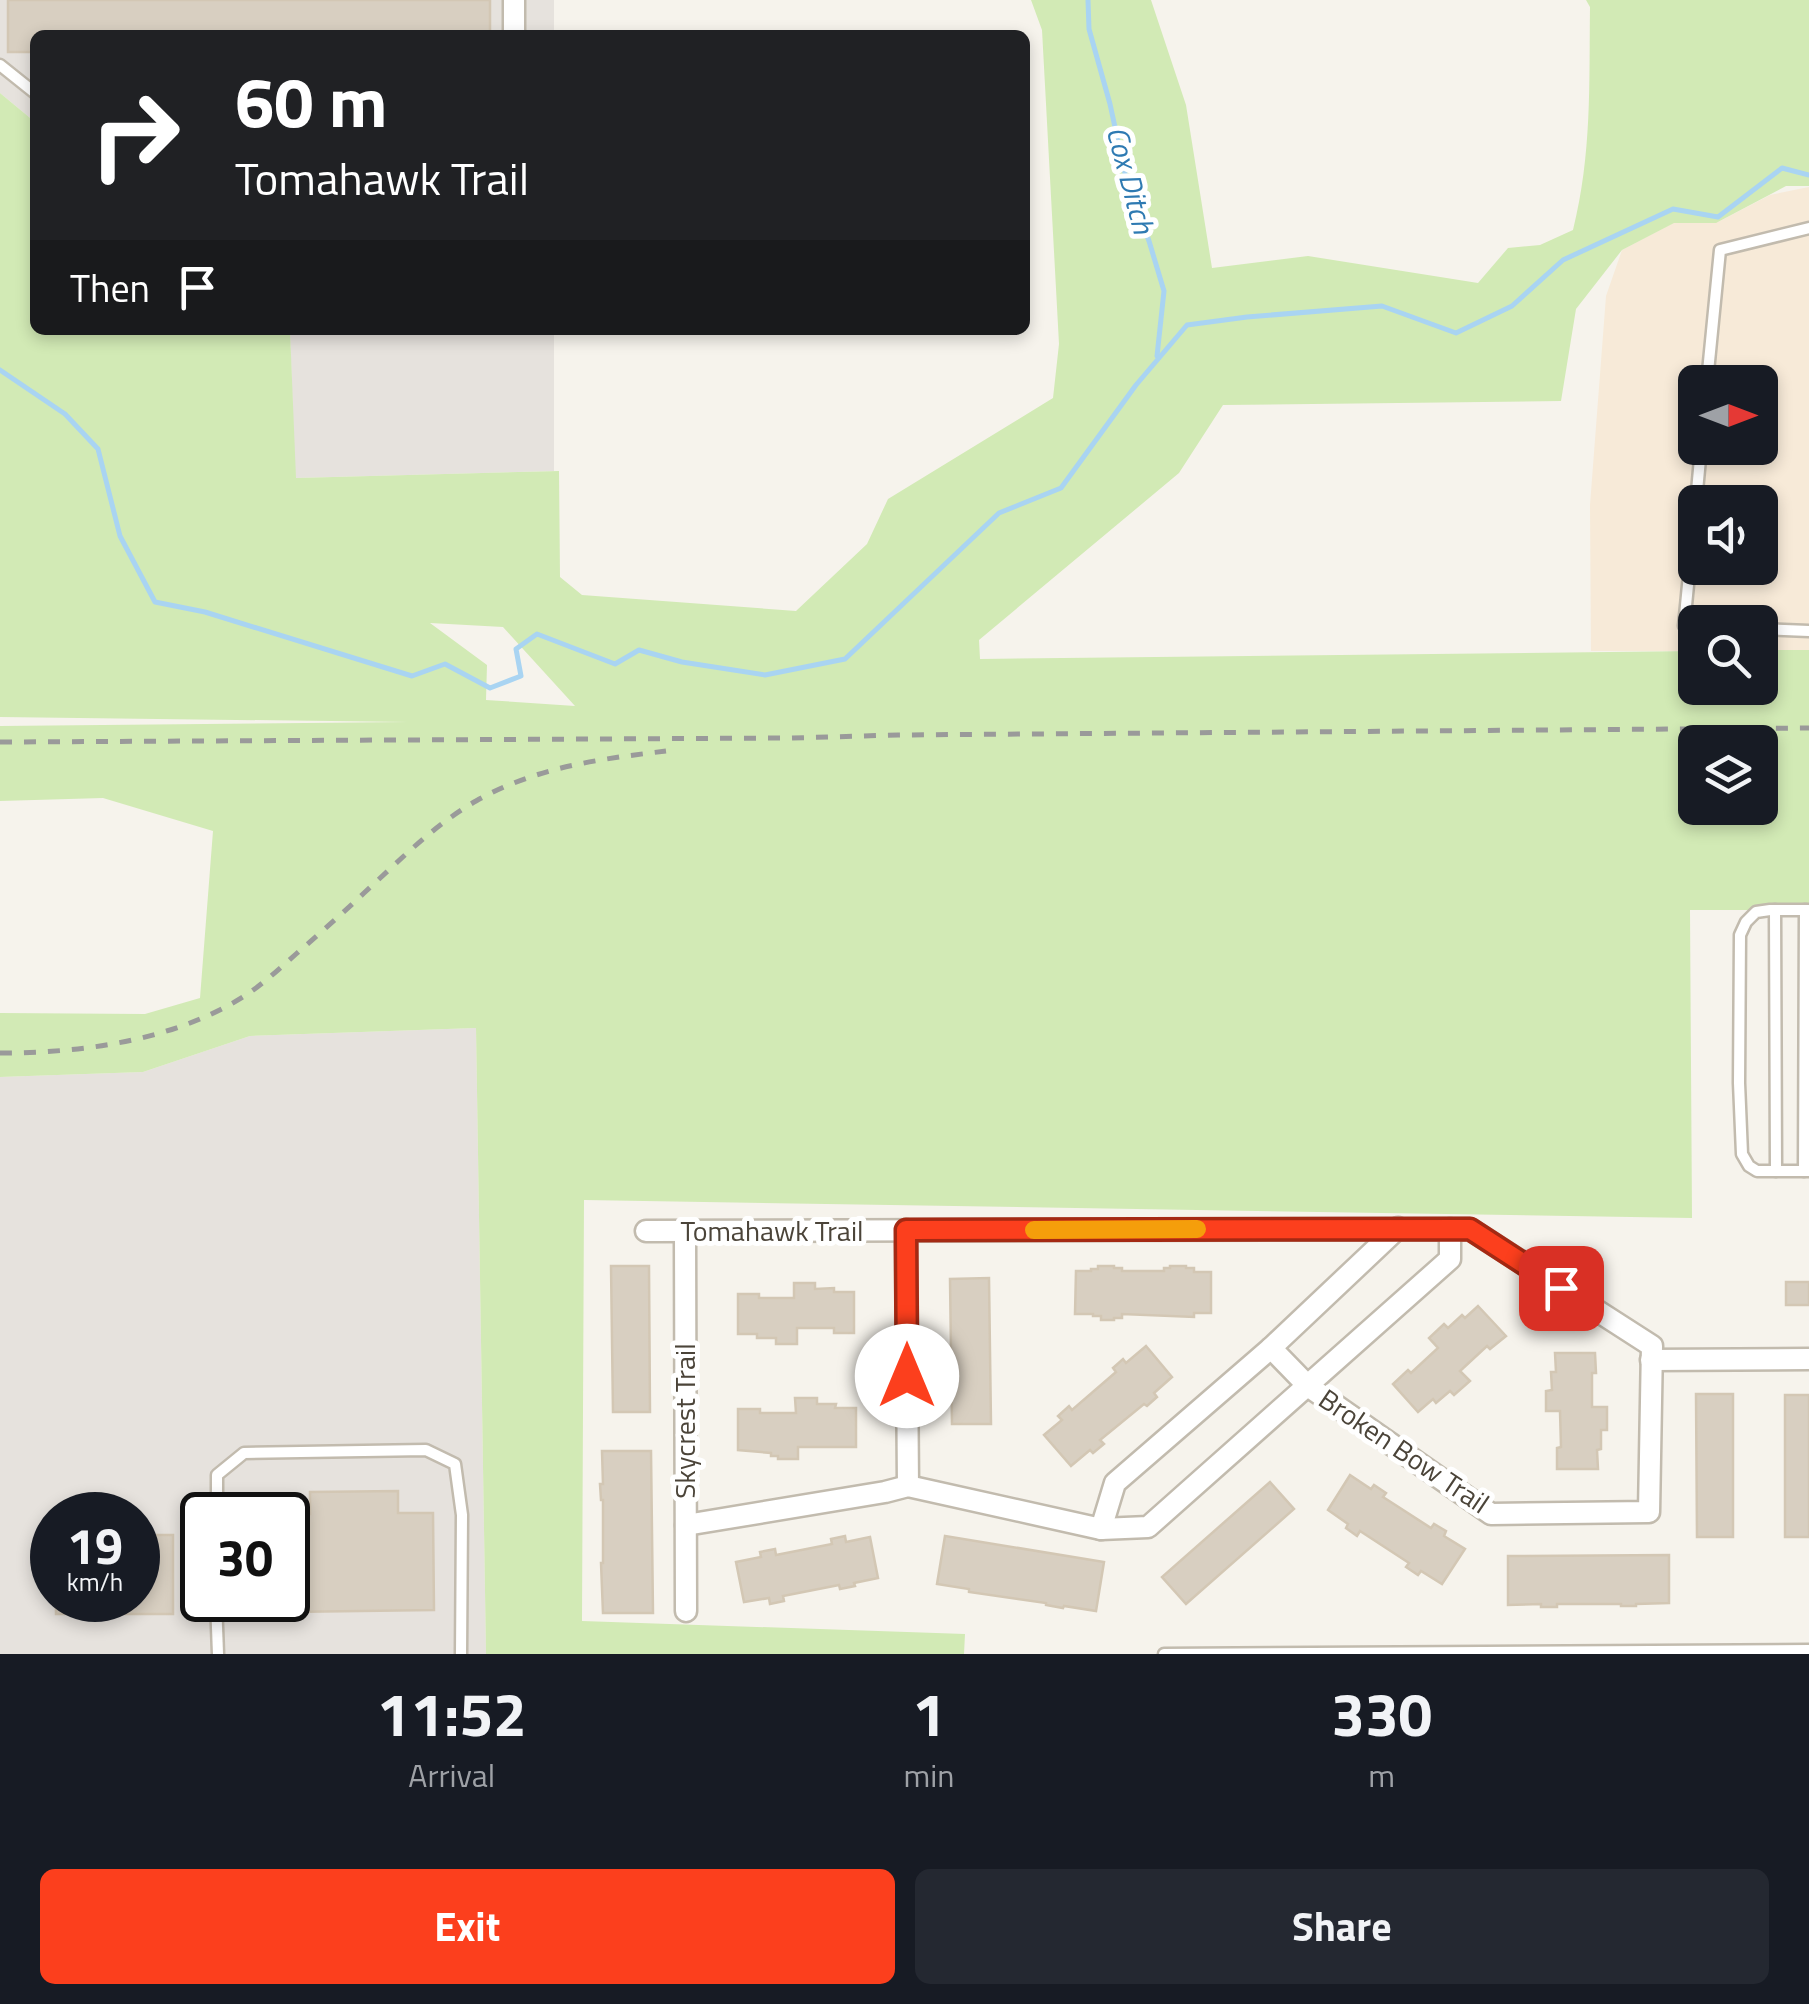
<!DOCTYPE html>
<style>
:root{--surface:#171b24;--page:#242831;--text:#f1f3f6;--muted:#9ea1a6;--accent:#fc3f1d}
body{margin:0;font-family:"Titillium Web",sans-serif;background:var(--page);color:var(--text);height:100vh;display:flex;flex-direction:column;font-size:38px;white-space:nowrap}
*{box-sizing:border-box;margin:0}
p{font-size:32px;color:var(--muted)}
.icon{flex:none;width:55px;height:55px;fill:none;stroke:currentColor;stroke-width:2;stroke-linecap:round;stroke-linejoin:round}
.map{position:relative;height:1654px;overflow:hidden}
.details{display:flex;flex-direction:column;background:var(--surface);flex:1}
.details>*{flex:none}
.banner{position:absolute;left:30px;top:30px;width:1000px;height:305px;border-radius:15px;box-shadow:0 5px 15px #0003;background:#202124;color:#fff;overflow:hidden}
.needle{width:65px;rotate:90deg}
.controls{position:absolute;left:1678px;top:365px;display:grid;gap:20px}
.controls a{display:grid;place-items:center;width:100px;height:100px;border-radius:15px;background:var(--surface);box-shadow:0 5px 15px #0003;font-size:50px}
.speed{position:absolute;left:30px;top:1492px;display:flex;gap:20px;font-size:50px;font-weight:700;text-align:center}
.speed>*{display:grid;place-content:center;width:130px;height:130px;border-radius:50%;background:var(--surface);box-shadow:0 5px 15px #0003;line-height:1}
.speed small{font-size:25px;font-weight:400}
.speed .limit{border:5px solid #111;border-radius:15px;background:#fff;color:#111}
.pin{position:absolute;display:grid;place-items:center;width:85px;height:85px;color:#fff;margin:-42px;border-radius:20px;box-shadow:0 5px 15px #0006}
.me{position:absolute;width:110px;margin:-55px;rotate:0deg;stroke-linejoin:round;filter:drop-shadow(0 0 8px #0008)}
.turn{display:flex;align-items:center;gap:35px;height:210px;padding:0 40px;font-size:45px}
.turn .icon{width:130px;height:130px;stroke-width:2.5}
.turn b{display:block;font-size:70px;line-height:85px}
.then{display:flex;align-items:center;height:95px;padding:0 40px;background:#0003;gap:20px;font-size:38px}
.eta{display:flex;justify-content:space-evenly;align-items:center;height:170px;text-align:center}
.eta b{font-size:60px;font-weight:700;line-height:70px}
.primary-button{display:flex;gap:20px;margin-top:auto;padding:20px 40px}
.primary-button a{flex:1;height:115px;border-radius:15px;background:var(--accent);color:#fff;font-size:40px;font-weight:700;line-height:115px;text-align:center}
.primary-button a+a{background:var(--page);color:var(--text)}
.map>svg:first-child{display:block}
.commercial{fill:#f7ead8;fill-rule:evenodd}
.industrial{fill:#e6e2dd;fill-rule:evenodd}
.green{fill:#d2eab5;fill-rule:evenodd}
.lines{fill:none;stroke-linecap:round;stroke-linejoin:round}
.stream{stroke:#a9d4f2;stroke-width:5}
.building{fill:#d8cfc1;stroke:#d3c7b4;stroke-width:2.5}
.lane-casing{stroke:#c2bbae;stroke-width:15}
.street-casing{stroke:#c2bbae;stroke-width:25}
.lane{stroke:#fff;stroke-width:10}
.street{stroke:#fff;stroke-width:20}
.rail{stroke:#9a9a9a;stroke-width:5;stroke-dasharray:12 12;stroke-linecap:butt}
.route-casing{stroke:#a42913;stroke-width:25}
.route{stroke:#fc3f1d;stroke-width:18}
.slow{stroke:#f59e0b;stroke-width:18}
.labels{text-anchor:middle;stroke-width:10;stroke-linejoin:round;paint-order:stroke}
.street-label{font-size:28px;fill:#4b4439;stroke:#fff}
.water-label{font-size:30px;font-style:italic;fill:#2e7ab2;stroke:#fff}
</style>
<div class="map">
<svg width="1809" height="1654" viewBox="0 0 1809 1654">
<rect width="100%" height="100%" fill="#f6f3ec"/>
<path class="commercial" d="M1809,187V650H1760V622H1695V651H1591L1590,505L1606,296L1622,250L1673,223L1718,222L1770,195ZM1695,382H1760V448H1695ZM1695,502H1760V568H1695Z"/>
<g class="industrial">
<polygon points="0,0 554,0 554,35 35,35 35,122 0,93"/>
<polygon points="290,330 554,330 554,471 295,478"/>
<path d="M476,1028L486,1654H0V1077L143,1072L250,1036ZM52,1515H138V1600H52ZM202,1515H288V1600H202Z"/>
</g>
<path class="green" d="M1031,0H1151L1186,105L1212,268L1308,256L1478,283L1508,248L1540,245L1573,230C1592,154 1589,84 1590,7L1586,0H1809V186H1786L1716,223H1674L1622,250L1576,309L1561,401L1223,405L1179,473L979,640L980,659L1695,651V688H1760V650H1809V910H1690L1692,1218L584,1200L582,1621L965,1634L964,1654H486L476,1028L250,1036L143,1072L0,1077V1013L145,1014L200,998L213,831L103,798L0,801V726L408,722L0,717V93L35,122V330H290L296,478L559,471L560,577L582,595L796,611L867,544L888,499L1053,398L1059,344L1042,30ZM430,623L503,627L575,706L486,700L487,665ZM1695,742H1760V808H1695Z"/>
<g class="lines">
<g class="stream">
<polyline points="1088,0 1089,29 1110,104 1127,183 1149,241 1164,291 1157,356"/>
<polyline points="0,370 65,414 98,449 120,536 155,602 205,612 412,676 445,664 490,688 521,676 516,649 537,634 615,664 639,650 682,662 765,675 845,659 999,513 1061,488 1136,385 1187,325 1247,317 1382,306 1456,333 1512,306 1563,260 1673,209 1718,217 1782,168 1809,175"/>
</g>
</g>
<g class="building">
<polygon points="8,0 490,0 490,35 35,35 35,52 8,52"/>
<polygon points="611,1266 649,1266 650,1412 613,1412"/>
<polygon points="1098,1266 1114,1266 1114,1268 1122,1268 1122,1271 1164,1271 1164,1268 1170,1268 1170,1266 1186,1266 1186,1268 1194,1268 1194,1272 1211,1272 1211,1313 1194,1313 1194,1317 1122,1314 1122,1318 1114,1318 1114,1320 1101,1320 1101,1316 1093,1316 1093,1314 1075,1314 1076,1271 1091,1271 1091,1269 1098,1269"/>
<polygon points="989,1278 991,1424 952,1424 950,1279"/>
<rect x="1786" y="1282" width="23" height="23"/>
<polygon points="794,1283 815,1283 815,1289 834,1288 834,1292 854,1292 854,1333 834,1333 834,1328 797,1328 797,1344 776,1344 776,1338 757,1338 757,1334 738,1334 738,1294 759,1294 759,1298 794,1298"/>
<polygon points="1478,1306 1506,1336 1490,1349 1487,1346 1460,1371 1470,1381 1454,1395 1450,1391 1436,1403 1433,1399 1418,1412 1393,1384 1408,1370 1411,1373 1438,1348 1429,1338 1444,1324 1448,1328 1462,1315 1465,1318"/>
<polygon points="1146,1346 1172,1377 1154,1393 1157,1397 1147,1406 1144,1404 1100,1440 1104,1444 1093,1453 1090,1450 1071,1466 1044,1435 1062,1420 1058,1416 1069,1406 1072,1410 1116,1372 1113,1368 1123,1359 1126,1363"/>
<polygon points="1555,1353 1595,1353 1596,1373 1592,1373 1592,1407 1607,1407 1607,1430 1601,1430 1601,1449 1597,1450 1598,1469 1557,1469 1557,1448 1561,1447 1560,1411 1546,1411 1546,1391 1552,1390 1551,1372 1556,1372"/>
<polygon points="1696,1394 1733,1394 1733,1537 1697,1537"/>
<rect x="1785" y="1395" width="24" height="142"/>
<polygon points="795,1398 817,1398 817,1404 836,1404 835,1408 856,1408 856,1447 798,1447 798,1459 778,1459 778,1456 771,1456 771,1453 738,1450 738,1409 760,1409 760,1413 796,1413"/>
<polygon points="602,1451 651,1451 653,1613 603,1613 601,1563 603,1563 603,1500 601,1500 600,1484 603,1484"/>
<polygon points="1350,1475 1371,1489 1374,1485 1386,1493 1383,1497 1431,1528 1434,1524 1446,1531 1444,1536 1465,1549 1442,1584 1421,1571 1418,1575 1406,1567 1409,1563 1360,1531 1357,1536 1346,1528 1348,1524 1328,1510"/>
<polygon points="1270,1482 1294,1509 1186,1604 1162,1577"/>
<polygon points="398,1491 398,1513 433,1513 434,1610 288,1612 288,1514 310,1514 310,1492"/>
<polygon points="138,1535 173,1535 173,1614 56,1614 56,1600 138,1600"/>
<polygon points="845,1536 846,1542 870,1537 878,1578 854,1583 855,1586 840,1589 839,1585 783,1596 784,1601 770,1604 769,1598 744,1602 736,1562 761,1557 760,1552 775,1549 776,1555 832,1544 831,1539"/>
<polygon points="945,1536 1104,1562 1096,1611 1064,1606 1063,1608 1046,1605 1046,1603 969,1592 969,1589 937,1584"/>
<polygon points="1669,1555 1669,1603 1636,1604 1636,1606 1621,1606 1621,1604 1557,1604 1557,1607 1541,1607 1541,1604 1508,1605 1508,1556"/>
</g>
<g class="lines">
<defs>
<g id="lane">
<polyline points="0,65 35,93"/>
<polyline points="1707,382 1720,250 1809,228"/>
<polyline points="1696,502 1701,448"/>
<polyline points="1695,513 1684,626 1695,626"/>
<polyline points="1760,629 1809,631"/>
<polyline points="1775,910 1776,1171"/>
<polyline points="1809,910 1770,910 1756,912 1746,922 1740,935 1739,1083 1742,1154 1749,1166 1757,1171 1809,1171"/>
<polyline points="1804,1171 1805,910"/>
<polyline points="217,1515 217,1475 244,1453 426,1450 455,1464 462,1515 461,1654"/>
<polyline points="216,1600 218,1654"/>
<polyline points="1164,1654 1809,1650"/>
</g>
<g id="street">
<polyline points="514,0 514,35"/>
<polyline points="906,1230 908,1486"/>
<polyline points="646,1231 1470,1229 1652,1346 1649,1512 1491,1514 1308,1386 1271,1348"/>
<polyline points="685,1231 686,1611"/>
<polyline points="1651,1360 1809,1359"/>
<polyline points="686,1525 885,1492 908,1486 1101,1529 1148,1527 1450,1259 1450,1229"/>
<polyline points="1101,1529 1115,1483 1271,1348 1398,1228"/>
</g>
</defs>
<use href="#lane" class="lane-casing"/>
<use href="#street" class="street-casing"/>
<use href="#lane" class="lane"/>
<use href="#street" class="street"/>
<g class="rail">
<polyline points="0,742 791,738 898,735 1809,728"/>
<path d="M0,1053C81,1053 172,1041 243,997C262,985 279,969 296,954C319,934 342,914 364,893C400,860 434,825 476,801C536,767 600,759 666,751"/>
</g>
</g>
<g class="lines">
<defs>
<polyline id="route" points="907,1376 906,1230 1470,1229 1561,1288"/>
</defs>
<use href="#route" class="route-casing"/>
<use href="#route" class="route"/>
<polyline class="slow" points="1034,1230 1197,1229"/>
</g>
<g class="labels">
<g class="street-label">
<text x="772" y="1241">Tomahawk Trail</text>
<text transform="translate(685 1421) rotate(-90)" y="10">Skycrest Trail</text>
<text transform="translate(1404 1451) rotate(34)" y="10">Broken Bow Trail</text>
</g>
<g class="water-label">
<text transform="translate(1130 180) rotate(75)" y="10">Cox Ditch</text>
</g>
</g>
</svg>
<div class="controls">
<a><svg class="needle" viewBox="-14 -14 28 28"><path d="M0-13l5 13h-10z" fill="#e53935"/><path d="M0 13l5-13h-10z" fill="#9ea1a6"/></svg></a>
<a><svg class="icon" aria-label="sound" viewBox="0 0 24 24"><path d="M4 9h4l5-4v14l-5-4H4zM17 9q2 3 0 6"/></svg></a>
<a><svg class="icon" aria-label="search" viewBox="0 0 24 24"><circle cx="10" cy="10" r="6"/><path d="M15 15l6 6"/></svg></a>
<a><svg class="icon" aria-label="layers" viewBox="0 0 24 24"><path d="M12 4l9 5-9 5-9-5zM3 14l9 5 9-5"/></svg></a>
</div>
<div class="speed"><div>19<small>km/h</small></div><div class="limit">30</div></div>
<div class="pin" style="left:1561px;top:1288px;background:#d93025"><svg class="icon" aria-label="arrive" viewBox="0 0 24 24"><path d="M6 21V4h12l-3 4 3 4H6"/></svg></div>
<svg class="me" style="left:907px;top:1376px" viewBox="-20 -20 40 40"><circle r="19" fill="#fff"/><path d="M0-13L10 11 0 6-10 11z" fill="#fc3f1d"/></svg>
<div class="banner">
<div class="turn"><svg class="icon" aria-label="right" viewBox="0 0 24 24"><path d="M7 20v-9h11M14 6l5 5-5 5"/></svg><div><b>60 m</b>Tomahawk Trail</div></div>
<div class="then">Then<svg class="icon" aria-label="arrive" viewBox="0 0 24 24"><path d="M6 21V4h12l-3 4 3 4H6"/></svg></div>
</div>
</div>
<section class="details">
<div class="eta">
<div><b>11:52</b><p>Arrival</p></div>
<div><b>1</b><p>min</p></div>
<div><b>330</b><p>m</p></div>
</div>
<div class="primary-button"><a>Exit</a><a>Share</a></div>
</section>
